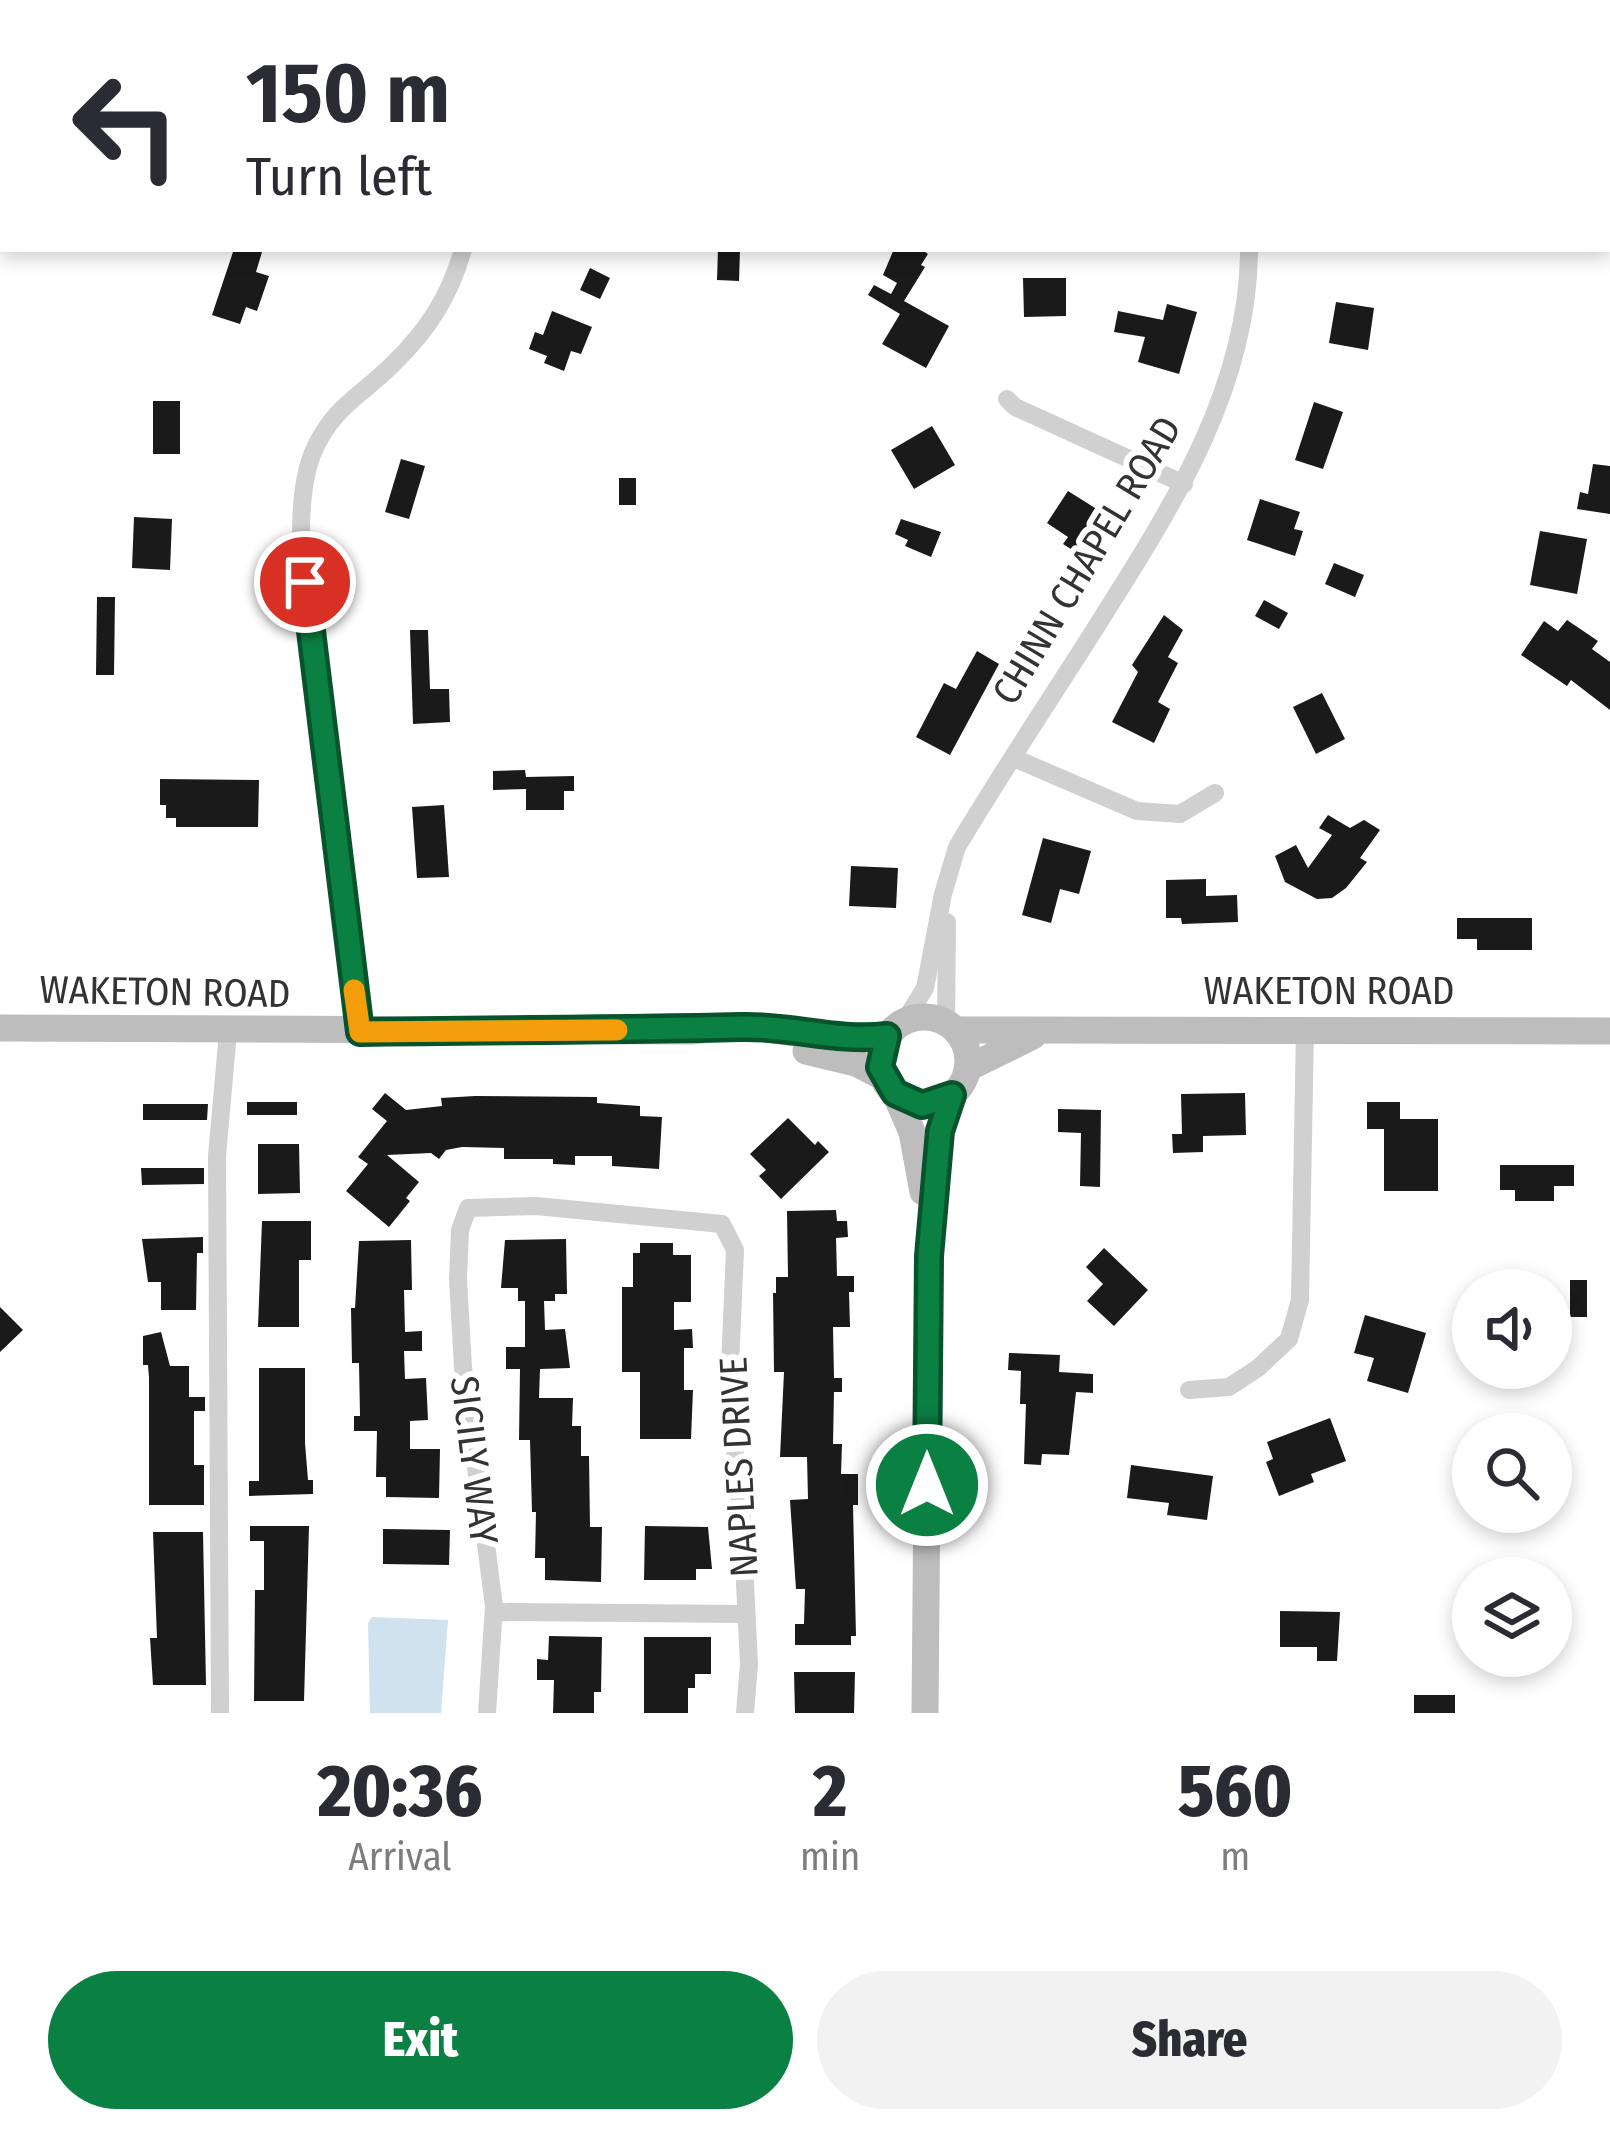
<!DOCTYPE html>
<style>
:root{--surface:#fff;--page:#f2f2f3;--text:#2b2b33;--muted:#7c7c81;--accent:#0b8043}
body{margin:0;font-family:"Fira Sans Condensed",sans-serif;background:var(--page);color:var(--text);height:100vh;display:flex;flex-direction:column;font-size:45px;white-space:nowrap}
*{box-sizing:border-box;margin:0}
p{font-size:39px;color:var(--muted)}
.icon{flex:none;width:66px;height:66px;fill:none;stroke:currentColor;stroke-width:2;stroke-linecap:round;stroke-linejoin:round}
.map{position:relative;height:1713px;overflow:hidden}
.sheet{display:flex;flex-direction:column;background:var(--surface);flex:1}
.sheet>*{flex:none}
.top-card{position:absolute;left:0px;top:0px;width:1611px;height:252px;box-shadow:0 6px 18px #0003;background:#fff;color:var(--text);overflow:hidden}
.fabs{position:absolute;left:1452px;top:1269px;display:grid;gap:24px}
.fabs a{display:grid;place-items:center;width:120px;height:120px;border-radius:50%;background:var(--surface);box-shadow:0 6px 18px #0003;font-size:60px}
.pin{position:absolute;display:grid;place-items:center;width:102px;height:102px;color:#fff;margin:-51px;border:6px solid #fff;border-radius:50%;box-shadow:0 3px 12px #0007}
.me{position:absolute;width:132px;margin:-66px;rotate:0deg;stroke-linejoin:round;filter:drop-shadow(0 0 9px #0008)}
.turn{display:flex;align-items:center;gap:42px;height:252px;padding:0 48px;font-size:54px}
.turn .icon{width:156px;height:156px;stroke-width:2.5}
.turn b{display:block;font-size:84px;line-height:102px}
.eta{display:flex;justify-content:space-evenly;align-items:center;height:204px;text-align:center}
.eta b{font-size:72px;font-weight:800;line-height:84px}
.button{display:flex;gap:24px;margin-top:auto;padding:24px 48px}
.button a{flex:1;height:138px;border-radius:72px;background:var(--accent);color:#fff;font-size:48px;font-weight:800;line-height:138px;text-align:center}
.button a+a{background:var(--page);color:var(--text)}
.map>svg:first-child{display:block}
.water{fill:#cfe2ee}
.building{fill:#1a1a1a}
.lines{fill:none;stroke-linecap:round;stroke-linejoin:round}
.street{stroke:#d0d0d0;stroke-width:18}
.secondary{stroke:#bdbdbd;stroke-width:27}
.route-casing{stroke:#07532c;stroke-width:30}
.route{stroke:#0b8043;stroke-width:21}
.slow{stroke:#f59e0b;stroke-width:21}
.labels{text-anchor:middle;stroke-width:12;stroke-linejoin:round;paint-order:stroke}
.street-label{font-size:39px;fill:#333;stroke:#fff}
</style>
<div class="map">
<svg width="1610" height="1713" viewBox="0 0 1610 1713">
<rect width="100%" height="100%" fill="#fff"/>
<polygon class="water" points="372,1617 448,1620 441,1713 370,1713 368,1623"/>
<g class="building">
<polygon points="234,249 262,252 256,272 269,276 257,311 246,307 240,324 212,315"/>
<polygon points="718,249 740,249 739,281 717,280"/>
<polygon points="894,249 921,249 928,254 921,265 925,267 904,301 949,326 926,368 882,344 900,314 868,295 874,285 891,294 897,283 883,275"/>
<polygon points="590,268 610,278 600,299 580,290"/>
<polygon points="1023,278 1066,278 1066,316 1024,317"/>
<polygon points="1336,302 1374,308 1368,350 1329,343"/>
<polygon points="1167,304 1197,312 1179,374 1138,362 1145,337 1114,332 1118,311 1163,320"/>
<polygon points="552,311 592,327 581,354 571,351 564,371 544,363 547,356 529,349 535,332 543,335"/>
<rect x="153" y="401" width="27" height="53"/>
<polygon points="1314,402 1343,412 1323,469 1295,460"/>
<polygon points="932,426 955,465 914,489 891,450"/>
<polygon points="401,459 425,466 409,519 385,512"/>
<polygon points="1593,464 1610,466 1610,514 1577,509 1580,492 1588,494"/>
<rect x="619" y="478" width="17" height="27"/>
<polygon points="1068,491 1103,513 1077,553 1063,544 1068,537 1047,523"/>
<polygon points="1260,499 1300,512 1294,529 1303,531 1295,556 1247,540"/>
<polygon points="134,517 172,519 170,570 132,568"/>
<polygon points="901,519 941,532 931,557 905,546 908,540 895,534"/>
<polygon points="1540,531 1587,539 1577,594 1530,585"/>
<polygon points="1334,563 1364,575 1355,597 1325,584"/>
<polygon points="97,597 115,597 114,675 96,675"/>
<polygon points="1264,600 1288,613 1279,629 1255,616"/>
<polygon points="1164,615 1183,630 1168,657 1178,663 1158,702 1170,709 1154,743 1112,722 1138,672 1132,665"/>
<polygon points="1567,620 1598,641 1592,649 1610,662 1610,710 1571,680 1567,686 1521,655 1544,621 1558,631"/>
<polygon points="410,630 428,630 430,689 449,689 450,722 413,724"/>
<polygon points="977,651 999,664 950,755 916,737 944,683 956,689"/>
<polygon points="1322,693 1345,739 1316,754 1293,707"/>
<polygon points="525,770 526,777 574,776 574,791 564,791 564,810 526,810 526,789 493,790 493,771"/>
<polygon points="160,779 259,780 258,827 176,827 176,818 166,818 166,805 160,805"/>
<polygon points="444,805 449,877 417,878 412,807"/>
<polygon points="1328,815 1350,828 1364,820 1380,830 1360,858 1367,862 1346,888 1332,898 1317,899 1285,882 1275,856 1296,845 1308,868 1332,835 1319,828"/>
<polygon points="1043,838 1091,851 1079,894 1060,889 1051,923 1022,915"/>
<polygon points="851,866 898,868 896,908 849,906"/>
<polygon points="1206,879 1206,896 1237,895 1238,922 1182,924 1181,918 1166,918 1166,880"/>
<polygon points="1457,918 1532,918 1532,950 1477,950 1477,939 1457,939"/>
<polygon points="385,1093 406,1110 442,1106 441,1098 475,1096 597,1097 597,1103 640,1106 640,1116 662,1117 659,1169 612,1166 612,1156 575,1156 575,1165 553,1164 553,1159 504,1159 504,1148 462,1147 446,1150 439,1159 431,1153 387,1155 419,1182 406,1198 410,1201 389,1227 346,1191 368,1164 358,1157 387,1121 372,1109"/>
<polygon points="1245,1093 1246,1135 1203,1136 1203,1152 1173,1153 1172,1134 1182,1134 1181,1094"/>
<rect x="247" y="1102" width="50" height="13"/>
<polygon points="1367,1102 1400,1102 1400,1119 1438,1119 1438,1191 1384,1191 1384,1129 1367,1129"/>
<polygon points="143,1104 208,1104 207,1120 143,1120"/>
<polygon points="1058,1109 1101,1110 1100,1187 1080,1186 1081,1133 1058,1132"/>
<polygon points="788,1118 815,1145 818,1141 829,1152 781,1199 759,1176 766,1170 750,1154"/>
<polygon points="258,1144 299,1144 300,1193 258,1194"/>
<polygon points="1500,1165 1574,1165 1574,1186 1554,1186 1554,1201 1515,1201 1515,1190 1500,1190"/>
<polygon points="141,1168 204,1168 204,1184 142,1185"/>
<polygon points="836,1210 837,1221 847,1221 848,1237 836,1238 837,1276 854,1276 854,1292 849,1292 850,1327 833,1327 834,1378 842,1378 842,1392 834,1392 833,1444 842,1444 841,1474 858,1474 858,1505 853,1505 856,1636 851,1636 851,1645 795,1645 795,1624 804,1624 805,1589 796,1589 790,1500 808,1499 807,1457 780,1457 784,1372 774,1372 773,1293 776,1293 776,1277 788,1277 787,1211"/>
<polygon points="262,1221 311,1221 311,1260 299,1260 299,1327 258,1327"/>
<polygon points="203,1237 203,1253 197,1253 196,1310 161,1310 161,1282 148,1282 142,1239"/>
<polygon points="566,1239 567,1294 555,1294 555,1301 544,1301 545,1330 565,1329 570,1368 540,1369 539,1398 573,1398 572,1426 581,1426 581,1456 589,1456 590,1527 602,1527 601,1582 545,1580 545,1558 535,1558 536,1512 532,1512 530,1440 519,1440 520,1369 506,1369 506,1347 525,1347 525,1301 518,1301 518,1288 501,1288 505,1240"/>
<polygon points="411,1240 412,1290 404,1290 405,1332 422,1331 422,1351 404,1351 405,1379 426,1378 428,1420 410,1421 410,1449 440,1449 439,1498 386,1497 386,1477 376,1477 377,1431 354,1431 354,1416 360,1416 359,1363 352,1363 351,1308 355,1308 359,1241"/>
<polygon points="640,1243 673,1243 673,1255 691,1255 691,1302 674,1302 674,1330 692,1329 693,1348 684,1348 684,1390 693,1390 691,1439 640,1439 640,1372 622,1372 622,1287 633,1287 633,1253 640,1253"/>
<polygon points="1104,1248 1148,1290 1114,1326 1087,1301 1103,1284 1086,1267"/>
<rect x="1570" y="1280" width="17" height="37"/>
<polygon points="0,1307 23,1330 0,1352"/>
<polygon points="1365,1315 1426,1333 1408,1393 1367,1381 1374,1358 1354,1353"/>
<polygon points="161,1332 170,1366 189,1366 189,1397 205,1397 205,1411 194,1411 194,1465 204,1465 204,1505 149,1505 149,1378 148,1365 143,1365 143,1336"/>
<polygon points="1009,1353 1060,1355 1059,1372 1093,1374 1093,1393 1076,1392 1069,1455 1042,1454 1041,1465 1024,1464 1026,1404 1020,1404 1021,1371 1008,1370"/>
<polygon points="259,1368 305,1368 305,1443 308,1480 313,1480 313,1494 249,1496 249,1481 259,1481"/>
<polygon points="1330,1418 1346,1461 1311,1474 1314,1482 1279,1496 1266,1462 1273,1459 1267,1442"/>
<polygon points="1131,1465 1213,1476 1207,1520 1167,1515 1169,1503 1127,1498"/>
<polygon points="250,1526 309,1526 304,1701 254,1701 255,1590 264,1590 264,1541 250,1541"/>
<polygon points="645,1526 708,1527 712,1569 696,1569 696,1580 644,1580"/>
<polygon points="383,1529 450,1530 449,1565 383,1564"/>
<polygon points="153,1532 203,1532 206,1685 153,1685 150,1638 157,1638"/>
<polygon points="1280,1611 1340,1612 1337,1661 1317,1661 1317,1647 1280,1647"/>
<polygon points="549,1636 602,1637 601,1692 594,1692 594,1713 553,1713 554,1680 537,1680 537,1659 548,1660"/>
<polygon points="644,1637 711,1637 711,1674 695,1674 695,1688 688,1688 688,1713 644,1713"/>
<polygon points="794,1672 855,1672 854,1713 795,1713"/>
<rect x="1414" y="1695" width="41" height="18"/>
</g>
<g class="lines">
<g class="street">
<polyline points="455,0 456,3"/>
<polyline points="1233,0 1234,3"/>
<polyline points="1007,399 1015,407 1184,484"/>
<polyline points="1014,758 1137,811 1180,814 1215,793"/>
<path d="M904,1022L925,988L943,894L957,847C1004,768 1056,691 1105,613C1175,502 1249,385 1249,249"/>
<polyline points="946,1022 947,922"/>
<path d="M360,1032C346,938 337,844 325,750C316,671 283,521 314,450C334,406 361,396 393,364C428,330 450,296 463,249"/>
<polyline points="1189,1390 1229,1387 1258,1368 1289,1339 1300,1300 1305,1029"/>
<polyline points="494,1612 746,1614"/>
<polyline points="220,1713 217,1156 228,1032"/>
<polyline points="487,1713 494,1606 463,1367 458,1279 460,1230 468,1208 536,1206 722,1224 735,1250 729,1389 742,1523 749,1664 745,1713"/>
</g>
<g class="secondary">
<circle cx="924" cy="1061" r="44"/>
<polyline points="0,1028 690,1031 745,1026 840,1039 887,1036"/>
<polyline points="956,1030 1610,1031"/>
<polyline points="806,1051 856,1063 883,1077"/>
<polyline points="968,1068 1033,1036"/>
<polyline points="895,1093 912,1132 923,1192"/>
<polyline points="925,1713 929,1256 940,1131 952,1095"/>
</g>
</g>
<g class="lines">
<defs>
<path id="route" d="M305,582L360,1032C487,1030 613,1030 740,1027C790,1025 835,1042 887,1036L880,1067L895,1093L922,1105L952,1095L940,1131L929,1256L927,1485"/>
</defs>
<use href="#route" class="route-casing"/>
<use href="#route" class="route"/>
<polyline class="slow" points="354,990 360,1032 617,1030"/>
</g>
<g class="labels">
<g class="street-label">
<text transform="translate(1086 560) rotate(-59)" y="14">CHINN CHAPEL ROAD</text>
<text x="1329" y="1004">WAKETON ROAD</text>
<text transform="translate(165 991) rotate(1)" y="14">WAKETON ROAD</text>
<text transform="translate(475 1460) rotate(83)" y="14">SICILY WAY</text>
<text transform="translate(738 1467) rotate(-93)" y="14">NAPLES DRIVE</text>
</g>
</g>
</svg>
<div class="fabs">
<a><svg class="icon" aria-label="sound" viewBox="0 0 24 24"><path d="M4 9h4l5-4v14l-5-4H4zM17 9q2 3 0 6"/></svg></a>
<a><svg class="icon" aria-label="search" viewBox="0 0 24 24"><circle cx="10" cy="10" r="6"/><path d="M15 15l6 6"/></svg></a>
<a><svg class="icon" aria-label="layers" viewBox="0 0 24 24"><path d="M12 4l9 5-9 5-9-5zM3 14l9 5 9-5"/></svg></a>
</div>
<div class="pin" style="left:305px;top:582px;background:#d93025"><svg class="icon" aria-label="arrive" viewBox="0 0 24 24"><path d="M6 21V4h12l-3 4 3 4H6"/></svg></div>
<svg class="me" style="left:927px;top:1485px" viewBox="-20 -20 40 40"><circle r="17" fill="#0b8043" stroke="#fff" stroke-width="3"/><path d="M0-11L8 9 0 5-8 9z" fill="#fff"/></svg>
<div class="top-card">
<div class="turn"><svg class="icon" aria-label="left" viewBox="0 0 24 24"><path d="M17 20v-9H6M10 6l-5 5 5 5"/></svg><div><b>150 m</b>Turn left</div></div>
</div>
</div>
<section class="sheet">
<div class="eta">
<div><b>20:36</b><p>Arrival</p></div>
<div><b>2</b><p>min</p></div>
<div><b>560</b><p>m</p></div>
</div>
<div class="button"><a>Exit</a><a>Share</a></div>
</section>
